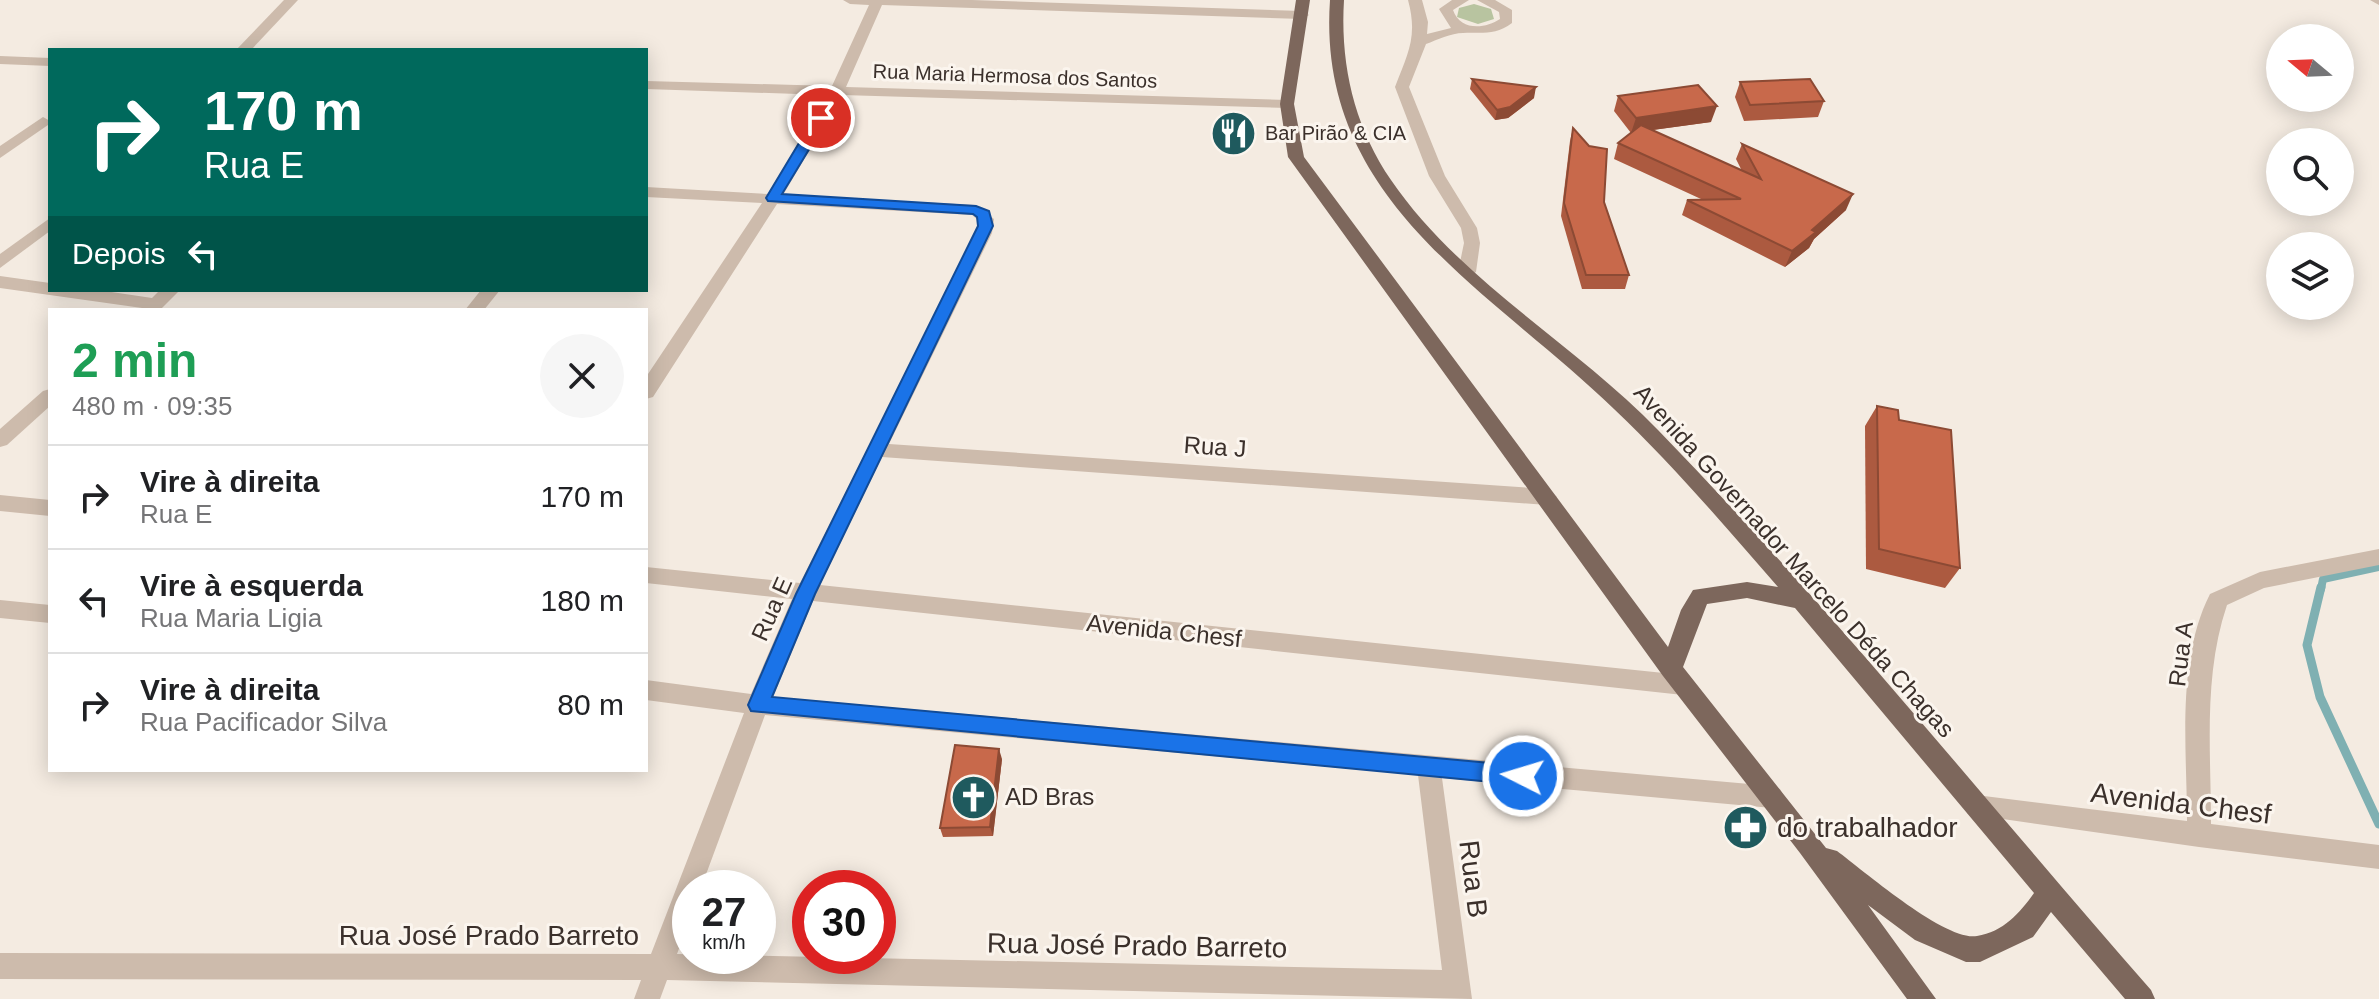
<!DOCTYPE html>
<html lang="pt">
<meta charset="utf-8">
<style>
:root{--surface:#fff;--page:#f6f6f6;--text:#202124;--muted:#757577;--line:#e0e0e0}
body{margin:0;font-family:Arial,sans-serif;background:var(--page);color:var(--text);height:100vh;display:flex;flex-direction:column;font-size:30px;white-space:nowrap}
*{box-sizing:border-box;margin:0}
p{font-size:26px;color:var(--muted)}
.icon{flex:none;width:44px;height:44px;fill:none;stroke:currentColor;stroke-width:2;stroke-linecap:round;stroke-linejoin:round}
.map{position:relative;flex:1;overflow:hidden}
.side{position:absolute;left:48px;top:308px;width:600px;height:464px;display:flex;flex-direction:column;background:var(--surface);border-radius:0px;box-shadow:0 4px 20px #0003}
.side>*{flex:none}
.guide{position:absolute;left:48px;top:48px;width:600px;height:244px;border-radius:0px;box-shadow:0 4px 20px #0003;background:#00695c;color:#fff;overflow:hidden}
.needle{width:52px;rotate:289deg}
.buttons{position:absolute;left:2266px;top:24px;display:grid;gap:16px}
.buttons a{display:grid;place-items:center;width:88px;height:88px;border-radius:50%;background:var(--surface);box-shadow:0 4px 20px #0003;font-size:40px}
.speed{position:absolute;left:672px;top:870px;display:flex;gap:16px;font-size:40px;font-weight:700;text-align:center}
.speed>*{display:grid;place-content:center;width:104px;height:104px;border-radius:50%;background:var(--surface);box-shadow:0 4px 20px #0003;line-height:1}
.speed small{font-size:20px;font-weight:400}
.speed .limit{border:12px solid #d22;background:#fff;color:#111}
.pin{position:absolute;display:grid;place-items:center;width:68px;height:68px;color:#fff;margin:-34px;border:4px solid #fff;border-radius:50%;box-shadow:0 2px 8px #0007}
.me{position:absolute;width:88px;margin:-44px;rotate:275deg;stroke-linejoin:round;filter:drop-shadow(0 0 6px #0008)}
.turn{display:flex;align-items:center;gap:28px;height:168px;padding:0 24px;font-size:36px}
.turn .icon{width:104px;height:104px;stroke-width:2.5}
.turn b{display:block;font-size:56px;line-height:68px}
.then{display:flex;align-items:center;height:76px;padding:0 24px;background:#0003;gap:16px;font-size:30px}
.round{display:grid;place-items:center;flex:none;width:84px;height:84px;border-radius:42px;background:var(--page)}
.head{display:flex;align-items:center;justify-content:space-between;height:136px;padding:0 24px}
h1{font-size:48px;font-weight:800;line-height:60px;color:#1e9e55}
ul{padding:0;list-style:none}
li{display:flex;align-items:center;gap:24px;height:104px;padding:0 24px;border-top:2px solid var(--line)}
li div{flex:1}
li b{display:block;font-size:30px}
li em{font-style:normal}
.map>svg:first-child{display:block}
.green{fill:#b8c4a0}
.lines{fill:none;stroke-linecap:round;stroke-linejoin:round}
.stream-far1{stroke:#7fb0b2;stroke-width:8}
.stream{stroke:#7fb0b2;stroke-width:9}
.minor{fill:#cdbbac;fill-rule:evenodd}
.primary{fill:#7d675c;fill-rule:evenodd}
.wall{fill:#ac5a40}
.shaded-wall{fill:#8c4a34}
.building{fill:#c8694b;stroke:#8c4a34;stroke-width:2}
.route{fill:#1a73e8;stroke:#114b97;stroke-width:2}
.labels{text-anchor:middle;stroke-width:6;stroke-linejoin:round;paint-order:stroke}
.far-street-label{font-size:20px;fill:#3b302b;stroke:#fbf5ee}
.far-poi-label{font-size:20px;fill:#3b302b;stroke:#fbf5ee;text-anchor:start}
.street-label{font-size:24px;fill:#3b302b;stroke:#fbf5ee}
.poi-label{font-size:24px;fill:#3b302b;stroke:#fbf5ee;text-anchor:start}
.near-street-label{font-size:28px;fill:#3b302b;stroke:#fbf5ee}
.near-poi-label{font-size:28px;fill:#3b302b;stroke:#fbf5ee;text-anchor:start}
</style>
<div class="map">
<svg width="2379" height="999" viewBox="0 0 2379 999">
<rect width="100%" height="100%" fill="#f4ebe1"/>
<polygon class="green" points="1474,4 1491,9 1494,19 1478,24 1457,17 1459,8"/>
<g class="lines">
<polyline class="stream-far1" points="2321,589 2323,579 2379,567"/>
<polyline class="stream" points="2321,587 2307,645 2320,697 2379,824"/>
<g class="minor">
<polygon points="284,0 298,0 251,50 236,50"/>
<path d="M843,0H972L1302,11L1309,15L1302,19L882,5L846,87L1287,100L1294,104L1287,108L842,95L783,195L976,205L994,219L992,233L889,444L1547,489L1557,497L1547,505L882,457L820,585L1683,675L1691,678L1694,685L1691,692L1683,695L813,601L773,697L1772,786L1780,789L1784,797L1780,805L1772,808L1442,778L1472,999L667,980L660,999H634L641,980L0,979V953L651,954L744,713L646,700V680L751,694L792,599L646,583V567L800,583L976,233L978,220L972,215L777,204L653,397L646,399V377L762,203L646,197V187L768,194L827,95L646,89V81L832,86L869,5L850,4ZM765,715L1418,775L1442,970L677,954L690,919V888H701Z"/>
<path d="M1408,0H1422L1428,22L1427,34L1451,28L1439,9L1452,0H1469L1453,10C1460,31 1485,29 1500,19L1499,12L1477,0H1495L1512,10V23C1495,36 1482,32 1463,33C1451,33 1437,40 1426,44L1409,87L1445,176L1477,228L1480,243L1476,272L1467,277L1458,272L1464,243L1461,228L1429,176L1395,87C1408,53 1418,37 1408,0Z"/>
<polygon points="2370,0 2379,0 2379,5"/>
<polygon points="0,56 50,58 50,66 0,64"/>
<polygon points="43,117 50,121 48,125 0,158 0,146"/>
<polygon points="50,218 50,231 0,268 0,254"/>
<polygon points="0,276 50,283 50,290 98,290 152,298 160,290 180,290 160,310 140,310 142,308 0,288"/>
<polygon points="481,290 500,290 484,310 465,310"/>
<polygon points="50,389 50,406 7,445 0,447 0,429 43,391"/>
<polygon points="0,495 50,500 50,516 0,511"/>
<path d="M2379,549V565L2264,588L2227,605C2203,676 2211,752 2211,824L2379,845V869L2199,847L1968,814L1964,806L1968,798L1976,795L2187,821C2187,749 2176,661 2210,594L2260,572Z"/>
<polygon points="0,600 50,605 50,623 0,618"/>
</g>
<path class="primary" d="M1296,0H1310L1294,104L1304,157L1668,647L1681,610L1693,590L1747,582L1778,587C1725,526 1672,464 1614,409C1489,288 1316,201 1330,0H1344C1340,64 1354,126 1391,180C1460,281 1574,343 1658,430C1831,608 1987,803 2151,990L2155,999H2125L2051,912L2033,937L1980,962H1966L1915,940L1868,905L1936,999H1907L1800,853L1663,676L1288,157L1280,104ZM1747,598L1795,608L2034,893C2020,913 2003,932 1977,936C1946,942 1864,871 1837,851L1826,848L1683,667L1707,604Z"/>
</g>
<g class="wall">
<polygon points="1472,79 1534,98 1508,118 1495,120 1470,89"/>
<polygon points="1740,82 1824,101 1818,117 1744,121 1735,97"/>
<polygon points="1618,96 1711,122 1652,130 1742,171 1736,159 1742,144 1846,210 1814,239 1809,248 1785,267 1682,215 1687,200 1701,199 1614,159 1618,143 1631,133 1614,111"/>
<polygon points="1573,128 1604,202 1629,275 1625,289 1582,289 1561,216 1570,141"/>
<polygon points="1877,406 1899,420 1960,568 1945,588 1866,569 1865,426"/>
<polygon points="1002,759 993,836 943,837 940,828"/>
</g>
<g class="shaded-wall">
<polygon points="1536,87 1534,98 1508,118 1495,120 1497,110"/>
<polygon points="1717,106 1711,122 1631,133 1636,118"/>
<polygon points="1853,194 1846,210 1814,239 1809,248 1785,267 1792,251 1812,230"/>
<polygon points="999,749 1002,759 993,836 990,827"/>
</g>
<g class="building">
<polygon points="1472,79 1536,87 1510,107 1497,110"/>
<polygon points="1810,79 1824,101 1750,105 1740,82"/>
<polygon points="1698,85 1717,106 1636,118 1618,96"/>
<polygon points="1641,125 1761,179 1742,144 1853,194 1812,230 1816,232 1792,251 1687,200 1741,199 1618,143"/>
<polygon points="1573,128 1589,146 1607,149 1604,202 1629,275 1586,275 1564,203"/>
<polygon points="1877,406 1898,410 1899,420 1951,430 1960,568 1879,549"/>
<polygon points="955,745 999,749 990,827 940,828"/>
</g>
<polygon class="route" points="821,114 828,118 782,194 976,206 989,211 993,226 815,594 772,697 1523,766 1530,769 1533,776 1530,782 1523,785 751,711 748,705 796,594 978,226 977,217 973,214 768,201 766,198 814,118"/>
<defs>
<symbol id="restaurant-disc" viewBox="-11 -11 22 22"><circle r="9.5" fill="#1f5a5e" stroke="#fbf5ee"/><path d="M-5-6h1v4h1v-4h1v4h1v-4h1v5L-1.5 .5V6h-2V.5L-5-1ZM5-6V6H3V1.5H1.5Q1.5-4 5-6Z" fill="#fff"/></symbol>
<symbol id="church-disc" viewBox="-11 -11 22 22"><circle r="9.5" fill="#1f5a5e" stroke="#fbf5ee"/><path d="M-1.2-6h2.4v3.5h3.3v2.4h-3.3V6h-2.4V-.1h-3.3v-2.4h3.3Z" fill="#fff"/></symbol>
<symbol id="pharmacy-disc" viewBox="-11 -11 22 22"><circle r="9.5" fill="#1f5a5e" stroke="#fbf5ee"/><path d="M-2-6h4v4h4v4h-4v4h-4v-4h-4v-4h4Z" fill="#fff"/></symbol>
</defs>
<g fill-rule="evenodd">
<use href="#restaurant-disc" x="1208" y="108" width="51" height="51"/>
<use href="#church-disc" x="948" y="772" width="51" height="51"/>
<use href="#pharmacy-disc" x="1720" y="802" width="51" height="51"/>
</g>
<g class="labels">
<g class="far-street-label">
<text transform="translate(1015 76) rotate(2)" y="7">Rua Maria Hermosa dos Santos</text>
</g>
<g class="far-poi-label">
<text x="1265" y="140">Bar Pirão &amp; CIA</text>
</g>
<g class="street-label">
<text transform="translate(1215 447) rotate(4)" y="8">Rua J</text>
<text transform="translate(1794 561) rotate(48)" y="8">Avenida Governador Marcelo Déda Chagas</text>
<text transform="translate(772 609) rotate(-66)" y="8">Rua E</text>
<text transform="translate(1164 631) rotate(6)" y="8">Avenida Chesf</text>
<text transform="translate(2181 654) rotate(-83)" y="8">Rua A</text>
</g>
<g class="poi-label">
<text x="1005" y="805">AD Bras</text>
</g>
<g class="near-street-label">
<text transform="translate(2181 803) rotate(7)" y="10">Avenida Chesf</text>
<text transform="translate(1474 879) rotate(83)" y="10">Rua B</text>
<text x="489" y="945">Rua José Prado Barreto</text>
<text transform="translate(1137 945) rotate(1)" y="10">Rua José Prado Barreto</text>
</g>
<g class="near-poi-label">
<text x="1777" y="837">do trabalhador</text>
</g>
</g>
</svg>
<div class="buttons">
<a><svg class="needle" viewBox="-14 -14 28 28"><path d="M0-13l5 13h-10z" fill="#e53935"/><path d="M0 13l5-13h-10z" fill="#757577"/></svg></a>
<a><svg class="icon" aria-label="search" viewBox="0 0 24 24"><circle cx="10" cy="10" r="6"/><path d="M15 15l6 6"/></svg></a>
<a><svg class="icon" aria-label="layers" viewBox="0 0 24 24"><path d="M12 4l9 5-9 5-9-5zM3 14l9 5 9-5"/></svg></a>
</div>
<div class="speed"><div>27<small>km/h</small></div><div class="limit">30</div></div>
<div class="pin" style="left:821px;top:118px;background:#d93025"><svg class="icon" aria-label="arrive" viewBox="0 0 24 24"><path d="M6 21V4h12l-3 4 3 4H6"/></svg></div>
<svg class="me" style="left:1523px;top:776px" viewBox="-20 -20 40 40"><circle r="17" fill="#1a73e8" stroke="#fff" stroke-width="3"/><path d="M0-11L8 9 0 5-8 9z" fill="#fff"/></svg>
<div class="guide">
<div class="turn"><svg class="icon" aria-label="right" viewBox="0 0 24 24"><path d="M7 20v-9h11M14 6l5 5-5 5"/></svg><div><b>170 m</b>Rua E</div></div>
<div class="then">Depois<svg class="icon" aria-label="left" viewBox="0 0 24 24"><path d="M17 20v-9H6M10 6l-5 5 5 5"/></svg></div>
</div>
<section class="side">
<div class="head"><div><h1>2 min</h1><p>480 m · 09:35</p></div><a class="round"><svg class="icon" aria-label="close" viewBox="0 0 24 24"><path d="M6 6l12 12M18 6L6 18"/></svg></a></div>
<ul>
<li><svg class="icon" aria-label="right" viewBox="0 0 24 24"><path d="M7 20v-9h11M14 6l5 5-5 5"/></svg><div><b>Vire à direita</b><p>Rua E</p></div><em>170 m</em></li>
<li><svg class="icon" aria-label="left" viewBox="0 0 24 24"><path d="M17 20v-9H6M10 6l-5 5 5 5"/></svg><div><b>Vire à esquerda</b><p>Rua Maria Ligia</p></div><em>180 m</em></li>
<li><svg class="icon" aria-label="right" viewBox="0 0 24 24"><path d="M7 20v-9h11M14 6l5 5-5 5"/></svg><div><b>Vire à direita</b><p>Rua Pacificador Silva</p></div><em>80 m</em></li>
</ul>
</section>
</div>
